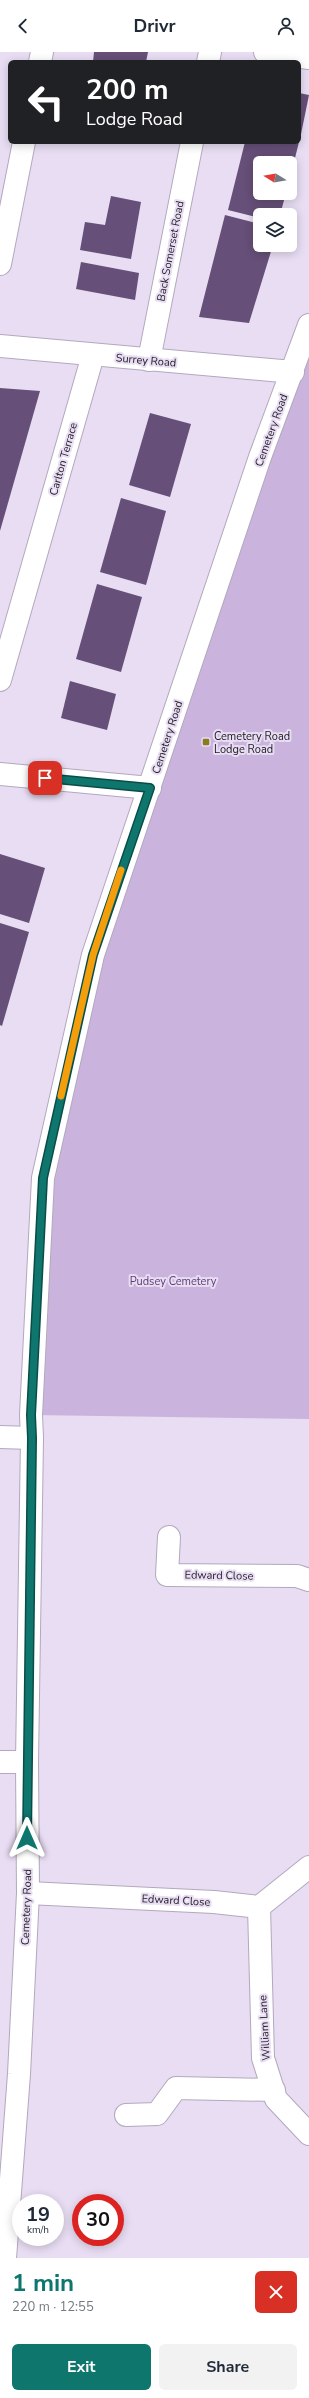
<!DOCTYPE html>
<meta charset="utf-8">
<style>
:root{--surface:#fff;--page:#f2f2f3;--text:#1f2937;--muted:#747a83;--accent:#0f766e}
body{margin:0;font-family:"Nunito Sans",sans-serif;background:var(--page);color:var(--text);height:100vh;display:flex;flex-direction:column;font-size:15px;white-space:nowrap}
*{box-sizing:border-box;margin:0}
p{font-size:13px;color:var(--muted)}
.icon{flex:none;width:22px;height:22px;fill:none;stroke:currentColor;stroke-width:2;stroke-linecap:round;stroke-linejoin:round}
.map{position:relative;height:2206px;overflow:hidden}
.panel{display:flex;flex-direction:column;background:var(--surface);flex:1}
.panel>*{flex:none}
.banner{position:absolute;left:8px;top:8px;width:293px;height:84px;border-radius:6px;box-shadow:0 2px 10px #0003;background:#202124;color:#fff;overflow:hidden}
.needle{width:26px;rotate:281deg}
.buttons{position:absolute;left:253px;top:104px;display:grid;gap:8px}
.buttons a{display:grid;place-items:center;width:44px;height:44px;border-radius:6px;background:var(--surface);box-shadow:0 2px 10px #0003;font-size:20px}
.speed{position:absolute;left:12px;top:2142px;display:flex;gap:8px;font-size:20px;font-weight:700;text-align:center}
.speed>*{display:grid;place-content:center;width:52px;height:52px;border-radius:50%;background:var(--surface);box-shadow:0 2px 10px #0003;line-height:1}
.speed small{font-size:10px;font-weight:400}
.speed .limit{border:6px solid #d22;background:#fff;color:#111}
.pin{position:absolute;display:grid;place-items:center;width:34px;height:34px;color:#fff;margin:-17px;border-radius:8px;box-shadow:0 2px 6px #0006}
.me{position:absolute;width:44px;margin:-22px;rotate:0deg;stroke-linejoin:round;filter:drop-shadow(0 0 3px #0008)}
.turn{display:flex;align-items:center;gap:14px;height:84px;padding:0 12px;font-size:18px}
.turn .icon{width:52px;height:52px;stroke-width:2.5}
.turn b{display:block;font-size:28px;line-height:34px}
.round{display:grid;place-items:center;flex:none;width:42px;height:42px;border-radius:6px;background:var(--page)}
.headline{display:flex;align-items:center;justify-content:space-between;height:68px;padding:0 12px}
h1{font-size:24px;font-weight:700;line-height:30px;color:var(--accent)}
.primary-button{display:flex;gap:8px;margin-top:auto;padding:8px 12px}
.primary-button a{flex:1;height:46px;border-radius:6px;background:var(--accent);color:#fff;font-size:16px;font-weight:700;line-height:46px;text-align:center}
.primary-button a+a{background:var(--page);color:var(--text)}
header{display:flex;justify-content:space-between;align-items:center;height:52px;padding:0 12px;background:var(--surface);font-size:18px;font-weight:700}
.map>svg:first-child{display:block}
.green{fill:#cab4dd}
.building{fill:#664f78}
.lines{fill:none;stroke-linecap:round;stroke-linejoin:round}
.minor-casing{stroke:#b3a8bd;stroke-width:24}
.minor{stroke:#fff;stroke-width:22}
.route-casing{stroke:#0a4d48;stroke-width:10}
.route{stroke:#0f766e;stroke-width:7}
.slow{stroke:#f59e0b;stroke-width:7}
.poi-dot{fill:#8a7b21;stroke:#e8ddf3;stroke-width:1.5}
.labels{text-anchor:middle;stroke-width:4;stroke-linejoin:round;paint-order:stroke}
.street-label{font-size:11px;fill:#242028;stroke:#e8ddf3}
.poi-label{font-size:11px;fill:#242028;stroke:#e8ddf3;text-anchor:start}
.park-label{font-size:11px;fill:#5e3d77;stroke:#e8ddf3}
</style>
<header><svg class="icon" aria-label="back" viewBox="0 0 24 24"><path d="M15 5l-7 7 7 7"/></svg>Drivr<svg class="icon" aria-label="person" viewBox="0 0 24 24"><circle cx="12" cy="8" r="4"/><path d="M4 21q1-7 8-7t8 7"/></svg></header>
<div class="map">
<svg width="309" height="2206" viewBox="0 0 309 2206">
<rect width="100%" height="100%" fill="#e8ddf3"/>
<polygon class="green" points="309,273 309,1367 31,1363 43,1126 93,903"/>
<g class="building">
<polygon points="94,0 148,0 146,10 93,10"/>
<polygon points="299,41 309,43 300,87 299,87"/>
<polygon points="245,90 299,90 291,122 290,111 260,111 260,141 286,141 280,163 260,163 260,166 228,158"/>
<polygon points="111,144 141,150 131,207 80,198 85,170 105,173"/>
<polygon points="225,163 260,172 260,193 273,193 249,271 199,265"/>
<polygon points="81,210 139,221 135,248 76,237"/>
<polygon points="0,336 40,339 0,479"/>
<polygon points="150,361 191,372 170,445 129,433"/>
<polygon points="121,446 166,459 146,533 100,520"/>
<polygon points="97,532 142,545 121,620 76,607"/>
<polygon points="70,629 116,642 107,678 61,666"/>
<polygon points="0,802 45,816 29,871 0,862"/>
<polygon points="0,871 29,880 2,974 0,973"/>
</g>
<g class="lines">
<defs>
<g id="minor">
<polyline points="265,0 309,6"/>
<polyline points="40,10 42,0"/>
<polyline points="208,10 210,0"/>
<polyline points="0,212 24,90"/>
<polyline points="0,294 293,320"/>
<polyline points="149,308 192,90"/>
<polyline points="0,628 93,303"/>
<polyline points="0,722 150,736"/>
<polyline points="0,1385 32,1386"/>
<polyline points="169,1485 167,1523 297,1524 309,1528"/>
<polyline points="0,1710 27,1710"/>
<polyline points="28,1841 214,1850 259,1855 309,1815"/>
<polyline points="259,1855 263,2006 276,2047 309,2082"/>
<polyline points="126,2063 157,2062 176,2036 274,2038"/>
<polyline points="5,2206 19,2022 28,1841 27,1710 32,1386 31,1363 43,1126 93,903 260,405 309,273"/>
</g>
</defs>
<use href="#minor" class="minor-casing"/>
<use href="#minor" class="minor"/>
</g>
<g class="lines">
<defs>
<polyline id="route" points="27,1786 32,1386 31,1363 43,1126 93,903 150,736 45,726"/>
</defs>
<use href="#route" class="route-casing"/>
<use href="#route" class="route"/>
<polyline class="slow" points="61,1044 93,903 121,818"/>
</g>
<rect class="poi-dot" x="202" y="686" width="8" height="8" rx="2"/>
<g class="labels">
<g class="street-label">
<text transform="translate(170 199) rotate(-79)" y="4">Back Somerset Road</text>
<text transform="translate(146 308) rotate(5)" y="4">Surrey Road</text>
<text transform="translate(271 378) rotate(-70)" y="4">Cemetery Road</text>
<text transform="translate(63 407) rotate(-74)" y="4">Carlton Terrace</text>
<text transform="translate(167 685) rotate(-72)" y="4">Cemetery Road</text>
<text transform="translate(219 1523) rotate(1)" y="4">Edward Close</text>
<text transform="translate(176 1848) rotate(3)" y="4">Edward Close</text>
<text transform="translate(26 1855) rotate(-88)" y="4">Cemetery Road</text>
<text transform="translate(264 1976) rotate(-93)" y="4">William Lane</text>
</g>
<g class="poi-label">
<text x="214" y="688">Cemetery Road<tspan x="214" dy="13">Lodge Road</tspan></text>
</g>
<g class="park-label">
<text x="173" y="1233">Pudsey Cemetery</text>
</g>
</g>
</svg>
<div class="buttons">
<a><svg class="needle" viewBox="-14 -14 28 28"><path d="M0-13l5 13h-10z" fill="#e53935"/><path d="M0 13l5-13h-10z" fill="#747a83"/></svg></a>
<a><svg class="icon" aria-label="layers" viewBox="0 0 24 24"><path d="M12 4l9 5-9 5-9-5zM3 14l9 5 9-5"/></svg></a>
</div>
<div class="speed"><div>19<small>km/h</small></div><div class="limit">30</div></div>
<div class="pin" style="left:45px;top:726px;background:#d93025"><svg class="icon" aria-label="arrive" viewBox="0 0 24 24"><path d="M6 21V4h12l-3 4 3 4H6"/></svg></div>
<svg class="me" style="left:27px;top:1786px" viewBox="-20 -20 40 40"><path d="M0-17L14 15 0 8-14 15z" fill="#0f766e" stroke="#fff" stroke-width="4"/></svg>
<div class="banner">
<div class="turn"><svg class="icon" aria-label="left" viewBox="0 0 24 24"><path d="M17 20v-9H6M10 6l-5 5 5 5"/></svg><div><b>200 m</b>Lodge Road</div></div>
</div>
</div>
<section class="panel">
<div class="headline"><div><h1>1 min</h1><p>220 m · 12:55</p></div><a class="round" style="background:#d93025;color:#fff"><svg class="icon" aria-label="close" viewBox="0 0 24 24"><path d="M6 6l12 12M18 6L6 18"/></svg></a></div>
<div class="primary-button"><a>Exit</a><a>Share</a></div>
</section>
